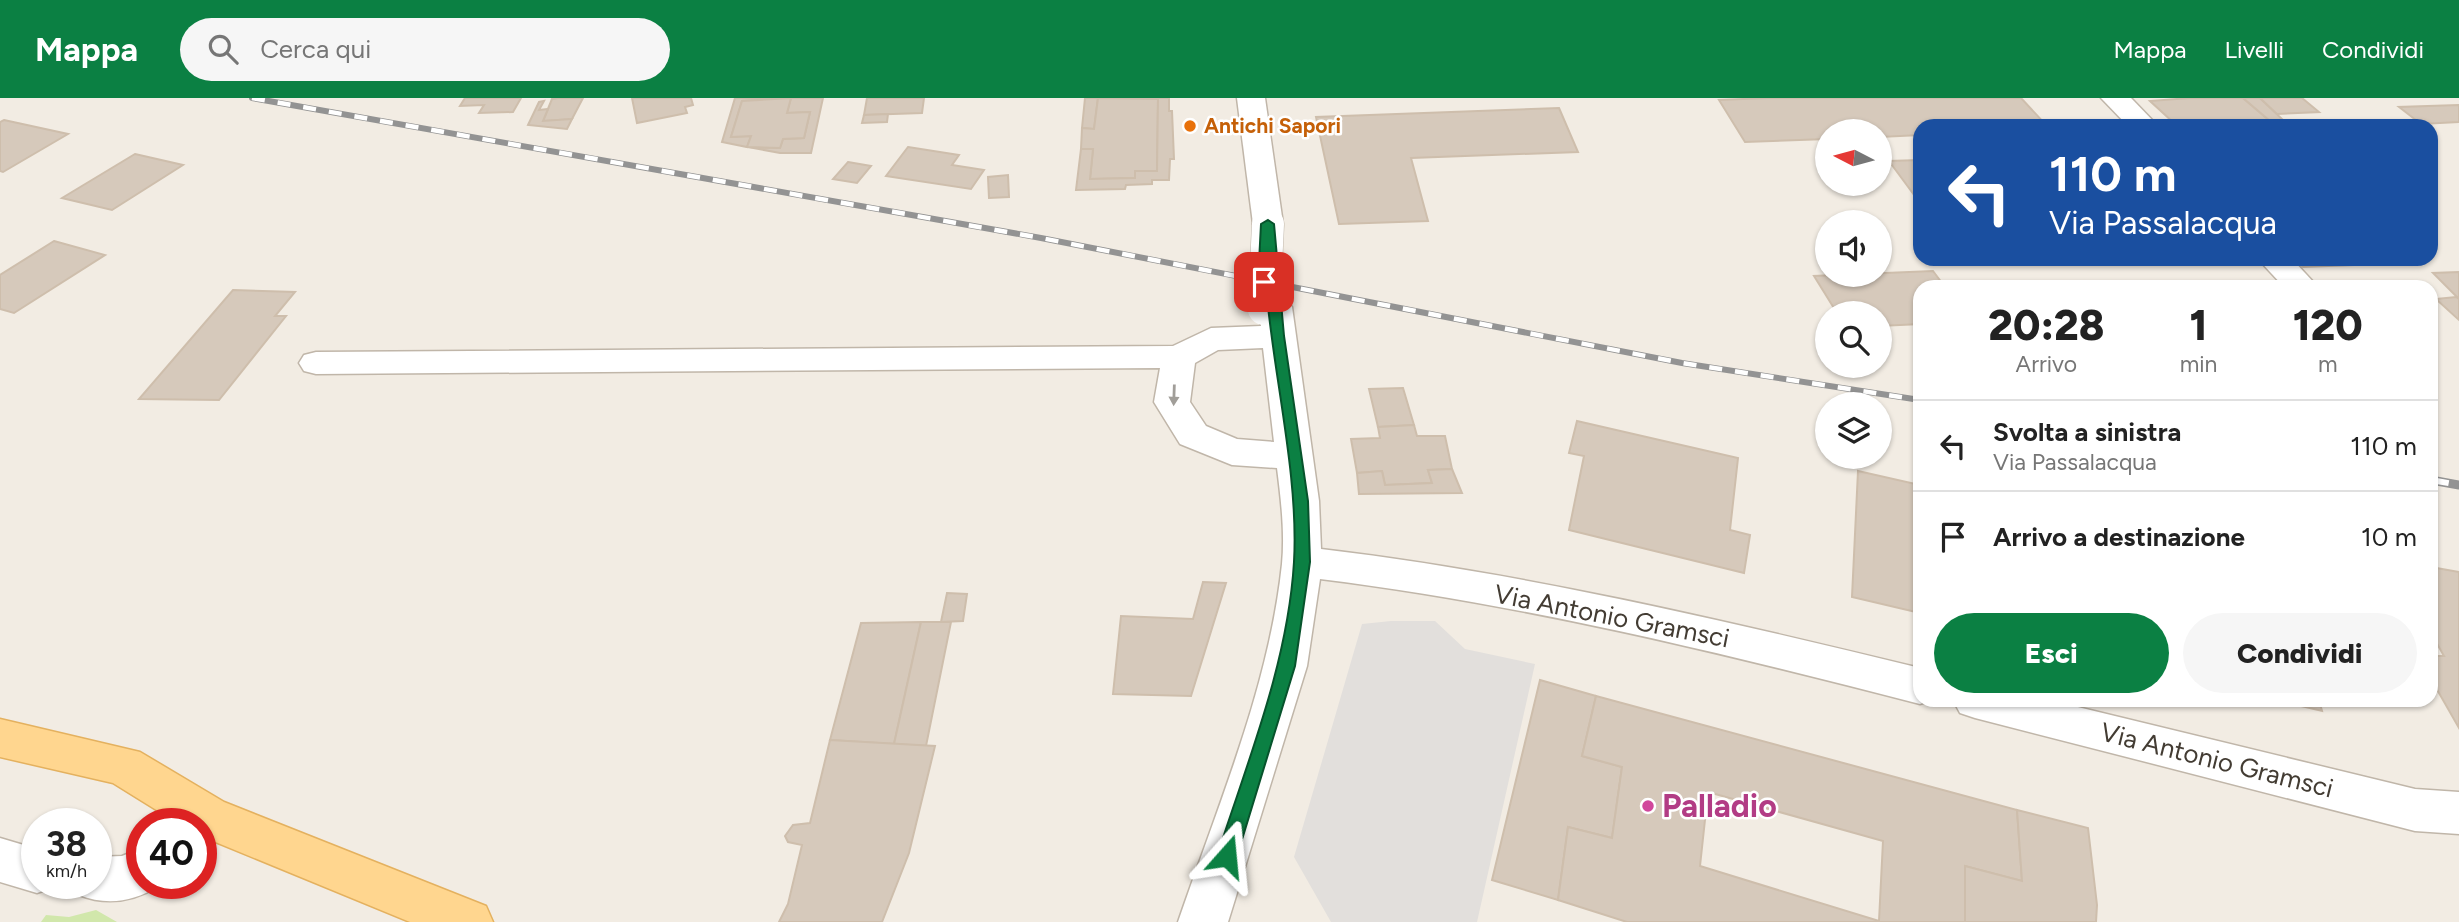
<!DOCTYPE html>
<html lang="it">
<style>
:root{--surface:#fff;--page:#f6f6f6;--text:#222;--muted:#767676;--line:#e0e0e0;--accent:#0b8043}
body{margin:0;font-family:Figtree,sans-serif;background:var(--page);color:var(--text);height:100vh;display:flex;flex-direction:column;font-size:26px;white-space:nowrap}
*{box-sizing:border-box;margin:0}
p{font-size:23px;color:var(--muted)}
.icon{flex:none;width:38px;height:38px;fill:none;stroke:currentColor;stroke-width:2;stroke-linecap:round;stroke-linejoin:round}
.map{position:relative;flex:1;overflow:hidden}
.sheet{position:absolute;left:1913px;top:182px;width:525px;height:427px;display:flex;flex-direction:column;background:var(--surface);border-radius:21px;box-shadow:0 2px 5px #0004}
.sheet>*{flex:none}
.hud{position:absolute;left:1913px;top:21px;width:525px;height:147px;border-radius:21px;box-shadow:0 2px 5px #0004;background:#1a4fa0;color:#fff;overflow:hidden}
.needle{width:46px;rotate:276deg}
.buttons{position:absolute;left:1815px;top:21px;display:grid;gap:14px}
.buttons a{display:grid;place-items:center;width:77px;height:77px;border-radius:50%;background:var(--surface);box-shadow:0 2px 5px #0004;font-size:35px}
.speed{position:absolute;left:21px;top:710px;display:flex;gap:14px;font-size:35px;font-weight:700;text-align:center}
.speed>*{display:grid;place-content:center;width:91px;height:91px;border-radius:50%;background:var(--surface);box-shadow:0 2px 5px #0004;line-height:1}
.speed small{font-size:18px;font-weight:400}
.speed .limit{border:10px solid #d22;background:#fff;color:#111}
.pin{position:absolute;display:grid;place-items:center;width:60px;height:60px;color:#fff;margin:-30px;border-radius:14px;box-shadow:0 4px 10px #0006}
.me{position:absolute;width:77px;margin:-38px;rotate:18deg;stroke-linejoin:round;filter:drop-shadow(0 0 5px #0008)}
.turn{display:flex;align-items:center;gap:24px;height:147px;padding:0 21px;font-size:32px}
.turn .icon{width:91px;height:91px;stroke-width:2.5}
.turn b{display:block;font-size:49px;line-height:60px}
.eta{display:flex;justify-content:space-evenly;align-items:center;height:119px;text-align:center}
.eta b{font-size:42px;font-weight:800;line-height:49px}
.primary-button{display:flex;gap:14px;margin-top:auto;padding:14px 21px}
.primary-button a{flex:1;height:80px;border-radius:42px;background:var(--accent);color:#fff;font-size:28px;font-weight:800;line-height:80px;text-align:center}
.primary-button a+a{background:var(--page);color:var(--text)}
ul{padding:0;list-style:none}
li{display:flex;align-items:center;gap:21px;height:91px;padding:0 21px;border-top:2px solid var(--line)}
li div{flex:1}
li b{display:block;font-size:26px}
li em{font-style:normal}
header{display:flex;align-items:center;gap:42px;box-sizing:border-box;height:98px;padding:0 35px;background:var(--accent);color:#fff}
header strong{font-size:33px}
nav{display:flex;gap:38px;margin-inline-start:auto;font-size:24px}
.search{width:490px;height:63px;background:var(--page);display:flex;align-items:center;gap:18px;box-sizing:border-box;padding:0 24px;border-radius:38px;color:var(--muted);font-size:26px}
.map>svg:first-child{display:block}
.green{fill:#d1e7ab}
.parking{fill:#e2dfdc}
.building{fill:#d6c9bb;stroke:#cebeac;stroke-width:2;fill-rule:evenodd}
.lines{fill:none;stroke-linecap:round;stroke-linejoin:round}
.minor-casing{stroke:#c0b6a9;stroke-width:3}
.major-casing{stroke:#e4b15f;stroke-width:3}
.minor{fill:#fff;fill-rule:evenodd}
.major{fill:#ffd68f;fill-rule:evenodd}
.rail-far1-casing{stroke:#939393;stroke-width:6}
.rail-casing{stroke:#939393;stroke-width:9}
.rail-far1{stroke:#fff;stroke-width:4.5;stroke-dasharray:13;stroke-linecap:butt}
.rail{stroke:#fff;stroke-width:6;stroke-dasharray:18;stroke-linecap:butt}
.minor-bridge-casing{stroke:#c0b6a9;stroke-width:33;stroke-linecap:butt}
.minor-bridge{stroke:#fff;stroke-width:32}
.oneway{fill:#a19e99}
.route{fill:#0b8043;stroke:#07532c;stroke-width:2}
.food-dot{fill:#e8710a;stroke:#fff;stroke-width:2.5}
.hotel-dot{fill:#d1479c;stroke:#fff;stroke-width:2.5}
.labels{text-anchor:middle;stroke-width:5;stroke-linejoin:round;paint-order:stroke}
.far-food-label{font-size:21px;font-weight:bold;fill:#c56008;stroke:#fff;text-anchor:start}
.street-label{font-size:26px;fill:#433c33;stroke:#fff}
.near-hotel-label{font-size:32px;font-weight:bold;fill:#b23c85;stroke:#fff;text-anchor:start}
</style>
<header>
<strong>Mappa</strong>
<div class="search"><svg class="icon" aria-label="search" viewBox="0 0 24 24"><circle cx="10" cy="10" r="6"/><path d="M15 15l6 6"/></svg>Cerca qui</div>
<nav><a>Mappa</a><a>Livelli</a><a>Condividi</a></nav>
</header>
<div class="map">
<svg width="2459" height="824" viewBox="0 0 2459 824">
<rect width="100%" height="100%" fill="#f2ece3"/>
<polygon class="green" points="96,812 117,824 41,824 46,817 69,819"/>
<polygon class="parking" points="1391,523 1435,523 1465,551 1535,566 1477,824 1331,824 1294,759 1362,526"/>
<g class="building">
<polygon points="465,0 521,0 513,14 479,15 484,7 460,8"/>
<polygon points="558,0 583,0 572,21 543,23 552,1"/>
<polygon points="632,0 691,0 693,7 685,9 687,15 637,25"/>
<polygon points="735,0 823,0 811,55 780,55 748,49 780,50 783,41 804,40 810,14 787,15 791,0 742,3 731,39 751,38 747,49 722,44"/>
<polygon points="791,0 787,15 810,14 804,40 783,41 780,50 747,49 751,38 731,39 742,3"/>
<polygon points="867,0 924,0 922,15 864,17"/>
<polygon points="1085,0 1098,0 1094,31 1082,30"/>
<polygon points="1098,0 1158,1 1157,73 1135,73 1135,80 1090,81 1093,51 1081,51 1082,30 1094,31"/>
<polygon points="1140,0 1169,0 1169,13 1172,13 1174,61 1170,61 1169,82 1152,82 1152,86 1126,87 1125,91 1076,92 1081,51 1093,51 1090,81 1135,80 1135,73 1157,73 1158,1"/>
<polygon points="1767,0 2021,0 2047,28 1920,28 1920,37 1880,39 1880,33 1827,33 1827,41 1745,44 1719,2"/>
<polygon points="2190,0 2243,0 2270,23 2175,26 2150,3"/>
<polygon points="2243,0 2260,0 2284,23 2270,23"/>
<polygon points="2260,0 2302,0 2319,14 2277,16"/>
<polygon points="544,3 539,12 548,11 543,23 572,21 567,31 528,27 539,4"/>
<polygon points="2459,7 2459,24 2421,26 2399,9"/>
<polygon points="1559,10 1578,54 1411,60 1428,123 1339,126 1316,19"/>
<polygon points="888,16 887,24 862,25 864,17"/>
<polygon points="4,22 68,36 3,74 0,73 0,24"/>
<polygon points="908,49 959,57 952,67 984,72 971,91 886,78"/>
<polygon points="135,56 183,67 112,112 62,100"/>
<polygon points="1920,62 1920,105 1889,63"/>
<polygon points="848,64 871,68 857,85 833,81"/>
<polygon points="1008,77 1009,99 989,100 988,79"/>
<polygon points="54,143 105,157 14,215 0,211 0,177"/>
<polygon points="2295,161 2346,161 2352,167 2303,169"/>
<polygon points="1933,173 1945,189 1920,189 1920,226 1880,228 1880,215 1837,215 1814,178"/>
<polygon points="2459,174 2459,201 2433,175"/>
<polygon points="233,192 295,194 275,218 286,218 219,302 139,301"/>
<polygon points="2456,199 2459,201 2459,222 2436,201"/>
<polygon points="1403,290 1414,327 1378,329 1369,291"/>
<polygon points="1577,323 1738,360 1730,432 1750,437 1744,475 1569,432 1584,358 1569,355"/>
<polygon points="1414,327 1417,338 1445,338 1452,371 1428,372 1432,385 1385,387 1382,373 1357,375 1351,341 1380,340 1378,329"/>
<polygon points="1452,371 1462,395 1359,396 1357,375 1382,373 1385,387 1432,385 1428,372"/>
<polygon points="1858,373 1920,387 1920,515 1852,499"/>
<polygon points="2431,469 2459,474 2459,630 2431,581 2431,558 2444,558 2431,535"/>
<polygon points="1203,484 1226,485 1191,598 1113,596 1121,518 1193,521"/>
<polygon points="947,495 967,496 963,523 941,524"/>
<polygon points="921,524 894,646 830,642 861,525"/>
<polygon points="921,524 951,524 926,648 894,646"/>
<polygon points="1540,582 1596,598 1582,658 1622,669 1612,740 1568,729 1558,802 1492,782"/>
<path d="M1596,598L2017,712L2022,783L1965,768V824H1627L1558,802L1568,729L1612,740L1622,669L1582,658ZM1708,694L1883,743L1879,823L1700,768Z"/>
<polygon points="2275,602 2319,602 2322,613"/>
<polygon points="830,642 935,648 909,755 882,824 779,824 788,806 802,747 788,744 785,738 793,727 810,725"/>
<polygon points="2017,712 2088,730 2097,807 2096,824 1965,824 1965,768 2022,783"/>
</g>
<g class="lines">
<defs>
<g id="minor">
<polygon points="1237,0 1265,0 1283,126 1279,133 1268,135 1257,133 1253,126"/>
<polygon points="2101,0 2131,0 2158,28 2128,28"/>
<polygon points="2258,161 2292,161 2318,189 2284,189"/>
<path d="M1275,199L1287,202L1292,209L1319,403L1321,451C1524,475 1722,522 1920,570V602H1931L1920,606C1722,555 1523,506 1320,481L1307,568L1228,824H1178C1218,707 1269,589 1282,466C1285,435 1281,401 1277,370L1232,367L1180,346L1154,304L1160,270L316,276L304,273L299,265L304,257L316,254L1173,248L1211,230L1261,228L1258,209L1263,202ZM1263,250L1274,344L1237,341L1206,328L1190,304L1195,265L1218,252Z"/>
<polygon points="1953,602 2049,602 2415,691 2459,694 2459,736 2415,733 1975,620 1960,615"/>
<polygon points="0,740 37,751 37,786 55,786 54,789 37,795 0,784"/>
<path d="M142,750V786L159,788C133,804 107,808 79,797L74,786H96V759L122,758Z"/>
</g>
<polygon id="major" points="0,621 140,654 224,704 486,808 493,824 410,824 201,738 201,726 179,726 113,685 0,659"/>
</defs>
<use href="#minor" class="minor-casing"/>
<use href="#major" class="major-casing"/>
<use href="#minor" class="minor"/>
<use href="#major" class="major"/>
<defs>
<polyline id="rail-far1" points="252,0 1041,140 1682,265 1920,302"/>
<polyline id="rail" points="2431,382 2459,387"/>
</defs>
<use href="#rail-far1" class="rail-far1-casing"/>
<use href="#rail" class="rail-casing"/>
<use href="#rail-far1" class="rail-far1"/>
<use href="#rail" class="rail"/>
<defs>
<polyline id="minor-bridge" points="1264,211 1268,126"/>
</defs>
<use href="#minor-bridge" class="minor-bridge-casing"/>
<use href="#minor-bridge" class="minor-bridge"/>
</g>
<defs><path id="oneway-solid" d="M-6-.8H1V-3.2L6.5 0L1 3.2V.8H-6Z" transform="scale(1.75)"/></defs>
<use class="oneway" href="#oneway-solid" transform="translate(1174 297) rotate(92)"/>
<path class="route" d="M1268,122L1274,126L1284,238L1308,403L1310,464L1295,568L1237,758L1234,764L1227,767L1220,764L1217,758C1248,662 1288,565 1294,464C1299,377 1273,276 1266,188L1258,184L1261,126Z"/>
<circle class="food-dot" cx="1190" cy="28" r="7"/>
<circle class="hotel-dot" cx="1648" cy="708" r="7"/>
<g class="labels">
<g class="far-food-label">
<text x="1204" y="35">Antichi Sapori</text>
</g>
<g class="street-label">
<text transform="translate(1612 518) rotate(11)" y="9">Via Antonio Gramsci</text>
<text transform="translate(2217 662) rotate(14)" y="9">Via Antonio Gramsci</text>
</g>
<g class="near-hotel-label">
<text x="1662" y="719">Palladio</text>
</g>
</g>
</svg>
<div class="buttons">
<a><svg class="needle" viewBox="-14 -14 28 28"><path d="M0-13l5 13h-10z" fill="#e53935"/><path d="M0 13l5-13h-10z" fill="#767676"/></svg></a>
<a><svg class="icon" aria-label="sound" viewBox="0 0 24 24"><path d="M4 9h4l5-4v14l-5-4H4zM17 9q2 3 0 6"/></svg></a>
<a><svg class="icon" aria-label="search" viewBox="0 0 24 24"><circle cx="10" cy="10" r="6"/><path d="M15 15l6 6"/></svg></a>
<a><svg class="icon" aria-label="layers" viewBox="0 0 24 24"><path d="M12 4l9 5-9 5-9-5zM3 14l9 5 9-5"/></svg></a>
</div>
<div class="speed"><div>38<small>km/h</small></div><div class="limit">40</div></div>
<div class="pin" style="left:1264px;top:184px;background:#d93025"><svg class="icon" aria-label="arrive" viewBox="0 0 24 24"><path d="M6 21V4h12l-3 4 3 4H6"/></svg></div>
<svg class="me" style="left:1227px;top:758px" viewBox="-20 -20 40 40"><path d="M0-17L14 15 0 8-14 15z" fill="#0b8043" stroke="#fff" stroke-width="4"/></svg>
<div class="hud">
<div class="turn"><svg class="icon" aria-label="left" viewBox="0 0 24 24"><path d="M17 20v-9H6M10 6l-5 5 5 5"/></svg><div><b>110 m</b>Via Passalacqua</div></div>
</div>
<section class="sheet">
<div class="eta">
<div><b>20:28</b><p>Arrivo</p></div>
<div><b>1</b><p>min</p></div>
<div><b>120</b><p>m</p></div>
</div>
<ul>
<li><svg class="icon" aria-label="left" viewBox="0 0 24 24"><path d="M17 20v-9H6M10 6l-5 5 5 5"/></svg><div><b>Svolta a sinistra</b><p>Via Passalacqua</p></div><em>110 m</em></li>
<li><svg class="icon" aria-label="arrive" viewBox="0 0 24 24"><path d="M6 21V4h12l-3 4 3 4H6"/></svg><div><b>Arrivo a destinazione</b></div><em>10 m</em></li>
</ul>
<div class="primary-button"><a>Esci</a><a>Condividi</a></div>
</section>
</div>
